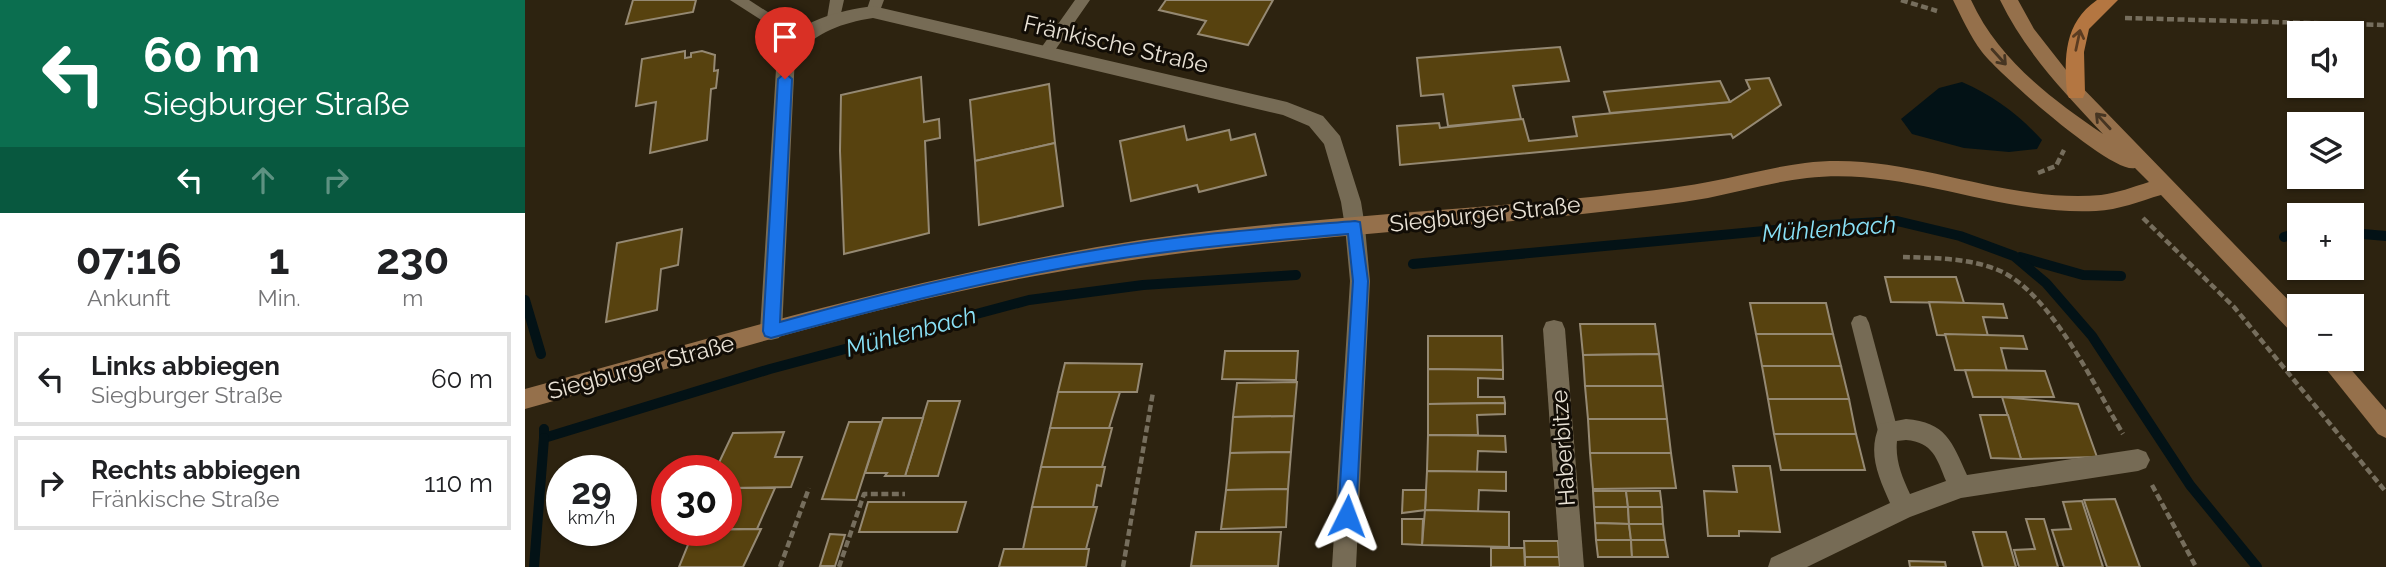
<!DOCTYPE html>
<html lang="de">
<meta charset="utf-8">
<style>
:root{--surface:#fff;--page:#f2f2f2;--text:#202124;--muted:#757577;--line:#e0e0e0}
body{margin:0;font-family:Raleway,sans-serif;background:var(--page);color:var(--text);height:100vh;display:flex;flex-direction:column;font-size:26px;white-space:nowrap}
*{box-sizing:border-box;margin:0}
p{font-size:23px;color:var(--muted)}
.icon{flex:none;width:38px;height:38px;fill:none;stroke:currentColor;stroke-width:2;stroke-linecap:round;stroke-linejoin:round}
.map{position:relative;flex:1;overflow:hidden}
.sheet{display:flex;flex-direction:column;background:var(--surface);width:525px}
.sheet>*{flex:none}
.hud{background:#0b6e4f;color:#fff;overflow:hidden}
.tools{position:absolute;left:1762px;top:21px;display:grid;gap:14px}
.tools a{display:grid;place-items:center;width:77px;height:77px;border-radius:0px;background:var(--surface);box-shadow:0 2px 5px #0004;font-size:35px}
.speed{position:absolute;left:21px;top:455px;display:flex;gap:14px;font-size:35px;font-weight:700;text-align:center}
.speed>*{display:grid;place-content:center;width:91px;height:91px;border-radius:50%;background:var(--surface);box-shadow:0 2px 5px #0004;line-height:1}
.speed small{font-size:18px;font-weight:400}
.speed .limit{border:10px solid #d22;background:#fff;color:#111}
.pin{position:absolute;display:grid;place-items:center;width:60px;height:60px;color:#fff;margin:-72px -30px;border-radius:50% 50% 50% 0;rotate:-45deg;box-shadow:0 0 7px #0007}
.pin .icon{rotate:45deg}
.me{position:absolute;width:77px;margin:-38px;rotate:3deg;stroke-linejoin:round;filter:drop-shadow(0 0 5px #0008)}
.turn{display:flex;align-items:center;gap:24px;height:147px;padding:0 28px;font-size:32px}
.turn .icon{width:91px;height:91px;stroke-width:2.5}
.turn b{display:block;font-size:49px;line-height:60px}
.lanes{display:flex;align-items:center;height:66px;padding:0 28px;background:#0003;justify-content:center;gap:35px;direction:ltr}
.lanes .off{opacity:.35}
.eta{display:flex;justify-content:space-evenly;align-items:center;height:119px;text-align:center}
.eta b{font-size:42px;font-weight:700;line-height:49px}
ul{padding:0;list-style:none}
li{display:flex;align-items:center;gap:21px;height:94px;margin:0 14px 10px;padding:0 14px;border:4px solid var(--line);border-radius:0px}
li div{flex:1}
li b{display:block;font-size:26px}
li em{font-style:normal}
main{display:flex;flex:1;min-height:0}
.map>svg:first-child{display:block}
.water{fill:#031216}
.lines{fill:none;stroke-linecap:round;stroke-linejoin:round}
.stream{stroke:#031216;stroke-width:10}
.building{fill:#57420f;stroke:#958973;stroke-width:2}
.path{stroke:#766e5d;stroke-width:4.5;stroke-dasharray:7 3.5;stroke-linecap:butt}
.service{fill:#766b55;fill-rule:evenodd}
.minor{fill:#766b55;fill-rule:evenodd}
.secondary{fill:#95704b;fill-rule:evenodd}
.primary{fill:#b47641;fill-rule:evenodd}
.oneway{stroke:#5b3c21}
.oneway2{stroke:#463522}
.route{fill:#1a73e8;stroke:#114b97;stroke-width:2}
.labels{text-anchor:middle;stroke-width:6;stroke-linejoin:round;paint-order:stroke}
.street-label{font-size:23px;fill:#e9e2d6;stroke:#120d06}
.water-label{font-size:24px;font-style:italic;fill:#89e1f7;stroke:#120d06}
</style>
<main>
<section class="sheet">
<div class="hud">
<div class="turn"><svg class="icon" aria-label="left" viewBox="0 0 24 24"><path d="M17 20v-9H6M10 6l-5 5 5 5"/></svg><div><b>60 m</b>Siegburger Straße</div></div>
<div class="lanes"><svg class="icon" aria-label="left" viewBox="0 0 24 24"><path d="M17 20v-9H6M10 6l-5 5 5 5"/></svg><svg class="icon off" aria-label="ahead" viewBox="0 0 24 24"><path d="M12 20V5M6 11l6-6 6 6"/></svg><svg class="icon off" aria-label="right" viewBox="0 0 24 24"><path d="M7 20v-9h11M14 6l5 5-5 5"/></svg></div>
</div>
<div class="eta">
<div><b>07:16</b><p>Ankunft</p></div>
<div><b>1</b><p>Min.</p></div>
<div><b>230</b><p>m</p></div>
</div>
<ul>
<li><svg class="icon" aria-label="left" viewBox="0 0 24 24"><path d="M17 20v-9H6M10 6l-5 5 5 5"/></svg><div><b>Links abbiegen</b><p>Siegburger Straße</p></div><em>60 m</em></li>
<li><svg class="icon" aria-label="right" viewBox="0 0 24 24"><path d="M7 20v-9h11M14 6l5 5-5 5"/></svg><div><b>Rechts abbiegen</b><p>Fränkische Straße</p></div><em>110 m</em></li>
</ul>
</section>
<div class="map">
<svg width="1861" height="567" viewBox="0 0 1861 567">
<rect width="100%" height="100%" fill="#2d2310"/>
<path class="water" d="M1437,82C1469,96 1493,114 1517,140L1512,149L1484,152L1439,148L1387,134L1376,119L1414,88Z"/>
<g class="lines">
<g class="stream">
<polyline points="1827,233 1861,236"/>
<polyline points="1759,237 1774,233"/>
<polyline points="1495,257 1558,275 1596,276"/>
<polyline points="888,264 1303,225 1372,221 1435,236 1489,256 1521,283 1567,336 1665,485 1732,567"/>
<polyline points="0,300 16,354"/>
<polyline points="19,429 19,438 245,369 504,300 618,285 771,275"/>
<polyline points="9,567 19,438"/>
</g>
</g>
<g class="building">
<polygon points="108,0 171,0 168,12 101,24"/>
<polygon points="641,0 748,0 723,45 673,34 681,21 634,10"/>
<polygon points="1035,47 1044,81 988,86 996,119 923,126 918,94 896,96 892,58"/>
<polygon points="160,51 160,58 166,57 166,53 177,51 190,55 189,71 193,70 191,88 186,89 182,140 125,153 131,102 111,106 117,59"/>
<polygon points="396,77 399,122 414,119 415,138 400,141 404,233 319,254 315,151 316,95"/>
<polygon points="1244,78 1256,105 1208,138 1206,134 875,165 872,126 914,123 915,128 998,119 1004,141 1052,136 1048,117 1205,102 1225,89 1221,80"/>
<polygon points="1195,81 1205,102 1085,113 1079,92"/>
<polygon points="524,84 530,143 450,161 445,100"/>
<polygon points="659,126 662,140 704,130 706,140 730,134 741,175 674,192 672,185 606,201 595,141"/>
<polygon points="530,143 538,206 454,225 450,161"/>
<polygon points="157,229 153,265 136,269 132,310 81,322 92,243"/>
<polygon points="1360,277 1431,277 1439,303 1366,302"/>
<polygon points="1404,302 1478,304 1482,318 1458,317 1463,336 1412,335"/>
<polygon points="1225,303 1301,303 1308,334 1231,334"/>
<polygon points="1055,324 1130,324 1134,354 1058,355"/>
<polygon points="1231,334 1308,334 1316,366 1237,366"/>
<polygon points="1420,334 1498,336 1502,349 1476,348 1482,371 1430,370"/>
<polygon points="903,336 977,336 978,370 903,369"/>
<polygon points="700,351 773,351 771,380 697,379"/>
<polygon points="1134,354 1138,386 1060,386 1058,355"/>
<polygon points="540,363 617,364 612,392 533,392"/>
<polygon points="1237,366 1316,366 1324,399 1243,399"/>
<polygon points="903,369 978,370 978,379 953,378 953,397 979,397 980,403 903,404"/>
<polygon points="1440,370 1520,371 1529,397 1448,397"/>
<polygon points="772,382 769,416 708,417 712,383"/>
<polygon points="1060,386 1138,386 1142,419 1063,419"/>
<polygon points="533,392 595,392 584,428 525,428"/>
<polygon points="1477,397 1553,404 1572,457 1496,459"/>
<polygon points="1243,399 1324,399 1331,434 1249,434"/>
<polygon points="403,401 435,401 413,476 380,476"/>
<polygon points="980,403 980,414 952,415 953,435 903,435 903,404"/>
<polygon points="1455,415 1483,415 1496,459 1466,458"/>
<polygon points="769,416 766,452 705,453 708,417"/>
<polygon points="358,418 398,418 380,476 360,476 362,473 340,473"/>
<polygon points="1063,419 1142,419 1146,453 1065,453"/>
<polygon points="324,422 356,422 331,500 297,499"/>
<polygon points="525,428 587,428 577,467 516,467"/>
<polygon points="259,432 250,457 277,457 266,487 201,488 201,471 190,471 208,433"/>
<polygon points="1249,434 1331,434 1340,470 1256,470"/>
<polygon points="903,435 980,436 981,452 953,451 952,472 902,471"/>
<polygon points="766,452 763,489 701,490 705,453"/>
<polygon points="1065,453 1146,453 1151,488 1068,489"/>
<polygon points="1208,466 1245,466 1255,532 1214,531 1214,536 1183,536 1179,491 1212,492"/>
<polygon points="516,467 580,467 576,486 572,485 568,507 507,507"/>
<polygon points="902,471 981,472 981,491 954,490 953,512 900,510"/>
<polygon points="201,488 250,488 232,529 201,529"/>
<polygon points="763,489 761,527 696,529 701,490"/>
<polygon points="878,490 901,490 900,510 877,513"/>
<polygon points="1068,491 1101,491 1103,507 1069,507"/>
<polygon points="1101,491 1135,491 1137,507 1103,507"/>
<polygon points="1590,499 1615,567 1582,567 1559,500"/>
<polygon points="1557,501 1566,529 1578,567 1539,567 1527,530 1546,529 1538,502"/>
<polygon points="343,502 441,502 432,532 334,532"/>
<polygon points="507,507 572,507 561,549 498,549"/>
<polygon points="1069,507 1103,507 1104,524 1070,523"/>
<polygon points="1103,507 1137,507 1138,524 1104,524"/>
<polygon points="900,510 984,512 984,547 897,545"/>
<polygon points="877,519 898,519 897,545 877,544"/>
<polygon points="1501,519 1519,519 1533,567 1494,567 1489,550 1510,549"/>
<polygon points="1070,523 1104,524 1106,540 1071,540"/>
<polygon points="1104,524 1138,524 1140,540 1106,540"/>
<polygon points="236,529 218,567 154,567 169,530"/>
<polygon points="671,532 756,532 753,566 666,566"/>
<polygon points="1448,532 1481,532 1491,567 1458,567"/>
<polygon points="305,534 320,535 310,566 295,566"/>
<polygon points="1071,540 1106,540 1107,557 1073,557"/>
<polygon points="1106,540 1140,540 1143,557 1107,557"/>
<polygon points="999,541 1033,541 1034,557 1000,557"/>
<polygon points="966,548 999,548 1000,567 966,567"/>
<polygon points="479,549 564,549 561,567 474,567"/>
<polygon points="1000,557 1034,557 1035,567 1000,567"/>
<polygon points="1384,561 1420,562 1421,567 1385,567"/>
</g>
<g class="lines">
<g class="path">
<polyline points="1376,0 1412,11"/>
<polyline points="1600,18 1861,25"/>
<polyline points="1513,173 1531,166 1539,150"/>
<polyline points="1618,218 1709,307 1861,492"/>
<path d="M1378,257C1409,258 1444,258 1473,270C1525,291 1570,387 1598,434"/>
<polyline points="1627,485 1671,567"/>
<polyline points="255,567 284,488"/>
<polyline points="314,567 339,494 380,494"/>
<polyline points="598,567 628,392"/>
</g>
<g class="service">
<polygon points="205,0 224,0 283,38 281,42 271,42"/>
<polygon points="305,0 319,0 314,22 309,23 302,18"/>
<polygon points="345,0 359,0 353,16 343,16 341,12"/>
<polygon points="550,0 565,0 526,56 516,56 513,52 516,48"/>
<polygon points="1335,315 1341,317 1344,323 1373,431 1370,437 1363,440 1356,437 1353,431 1326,323 1329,317"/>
</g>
<g class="minor">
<path d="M348,6L762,102L798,116L815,136L836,202L840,227L845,281L831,567H807L825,281L820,227L816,202L799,144L784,126L758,115L348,18C316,23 293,32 270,55L257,331L254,338L246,340L238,338L235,331L252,53C271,20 314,11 348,6Z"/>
<polygon points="1029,320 1037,322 1040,329 1059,567 1035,567 1018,329 1021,322"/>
<path d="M1381,419C1421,422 1427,442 1442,475L1613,449L1621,452L1625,460L1621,468L1613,471L1436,498L1385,517L1282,567H1243L1246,558L1365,503C1353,476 1342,452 1355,424ZM1381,440C1408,442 1412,459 1421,481L1385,494C1377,477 1370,460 1372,441Z"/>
</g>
<g class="secondary">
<path d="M1428,0H1446C1473,59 1525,98 1578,134C1539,92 1500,52 1475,0H1493L1509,29L1545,75L1774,311V334L1766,332L1636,195C1615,201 1594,210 1571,211C1473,216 1381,166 1282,178C1248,182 1216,191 1183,198C1150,204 1117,207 1084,211C892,233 700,240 510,276C337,308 169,362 0,409V389C190,337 378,281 572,247C738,219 908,213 1076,196C1111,192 1147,189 1183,182C1215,176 1247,167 1280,163C1381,150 1476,204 1576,195C1592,193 1608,187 1624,182L1610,168C1588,175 1474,74 1457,52C1445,36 1437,18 1428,0Z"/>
<polygon points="1793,359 1817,359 1861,410 1861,438 1853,434"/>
</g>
<path class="primary" d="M1572,0H1593L1564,29L1559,52L1560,93L1558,98H1544L1542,93C1539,57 1539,23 1572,0Z"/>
</g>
<defs><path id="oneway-shaft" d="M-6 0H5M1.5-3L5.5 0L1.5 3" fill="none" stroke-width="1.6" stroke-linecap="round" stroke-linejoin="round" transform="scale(1.75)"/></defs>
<use class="oneway" href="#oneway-shaft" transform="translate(1553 40) rotate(-78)"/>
<g class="oneway2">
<use href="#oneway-shaft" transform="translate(1474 57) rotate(48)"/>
<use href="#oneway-shaft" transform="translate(1578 121) rotate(-133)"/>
</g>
<path class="route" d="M260,73L267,79L255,322C361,292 467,267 576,249C660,234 745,228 830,221L835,222L843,281L831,516L828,522L822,525L815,522L813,516L828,281L823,234C741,241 660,248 579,261C466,279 356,308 246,338L240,336L238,331L253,79Z"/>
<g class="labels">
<g class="street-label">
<text transform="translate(591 44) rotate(13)" y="8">Fränkische Straße</text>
<text transform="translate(960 214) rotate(-6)" y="8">Siegburger Straße</text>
<text transform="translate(116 367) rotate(-15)" y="8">Siegburger Straße</text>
<text transform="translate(1038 448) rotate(-94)" y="8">Haberbitze</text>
</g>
<g class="water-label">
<text transform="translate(1304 229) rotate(-4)" y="8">Mühlenbach</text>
<text transform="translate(386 332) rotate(-15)" y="8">Mühlenbach</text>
</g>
</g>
</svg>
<div class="tools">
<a><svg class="icon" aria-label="sound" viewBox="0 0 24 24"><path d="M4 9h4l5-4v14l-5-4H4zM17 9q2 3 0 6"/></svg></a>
<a><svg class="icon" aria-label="layers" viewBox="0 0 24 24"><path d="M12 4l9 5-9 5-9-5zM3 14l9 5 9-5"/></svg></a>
<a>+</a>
<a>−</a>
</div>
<div class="speed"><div>29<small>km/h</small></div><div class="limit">30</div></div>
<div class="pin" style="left:260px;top:79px;background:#d93025"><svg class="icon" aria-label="arrive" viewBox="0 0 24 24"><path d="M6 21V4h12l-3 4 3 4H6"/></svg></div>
<svg class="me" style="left:822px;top:516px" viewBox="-20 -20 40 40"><path d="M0-17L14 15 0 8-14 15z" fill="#1a73e8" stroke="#fff" stroke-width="4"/></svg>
</div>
</main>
